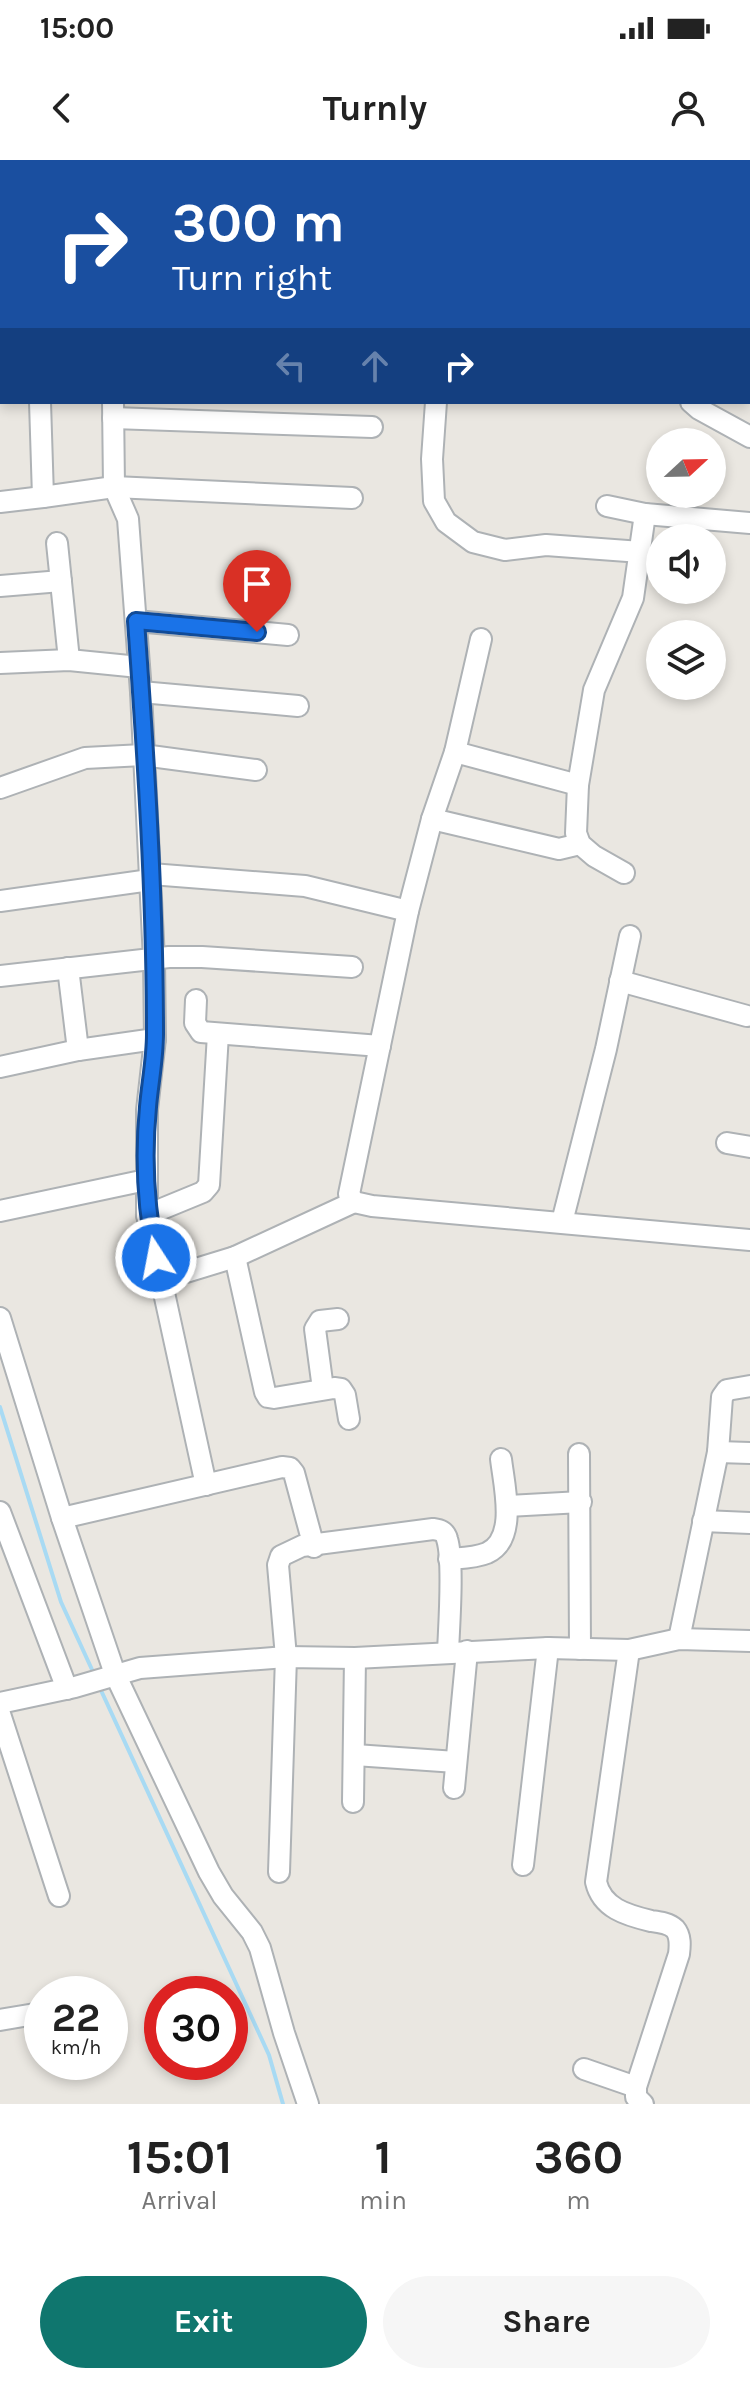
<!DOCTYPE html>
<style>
:root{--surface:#fff;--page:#f6f6f6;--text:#222;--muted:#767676;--accent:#0f766e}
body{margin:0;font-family:Karla,sans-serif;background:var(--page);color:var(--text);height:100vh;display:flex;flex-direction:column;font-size:30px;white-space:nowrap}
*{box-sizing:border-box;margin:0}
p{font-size:26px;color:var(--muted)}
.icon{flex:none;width:44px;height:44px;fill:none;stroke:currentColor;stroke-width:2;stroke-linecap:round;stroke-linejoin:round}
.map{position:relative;height:1944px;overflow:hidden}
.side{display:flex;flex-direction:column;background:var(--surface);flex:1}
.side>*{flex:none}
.banner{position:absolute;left:0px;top:0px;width:750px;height:244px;box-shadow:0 4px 12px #0003;background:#1a4fa0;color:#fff;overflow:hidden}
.needle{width:52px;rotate:68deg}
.controls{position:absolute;left:646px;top:268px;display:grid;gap:16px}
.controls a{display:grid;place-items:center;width:80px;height:80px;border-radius:50%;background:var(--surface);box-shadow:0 4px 12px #0003;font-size:40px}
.speed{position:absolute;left:24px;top:1816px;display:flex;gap:16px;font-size:40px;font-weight:700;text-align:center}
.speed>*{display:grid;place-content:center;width:104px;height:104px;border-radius:50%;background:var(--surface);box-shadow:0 4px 12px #0003;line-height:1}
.speed small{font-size:20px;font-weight:400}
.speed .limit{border:12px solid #d22;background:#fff;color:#111}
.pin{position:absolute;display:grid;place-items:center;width:68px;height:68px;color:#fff;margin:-82px -34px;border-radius:50% 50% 50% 0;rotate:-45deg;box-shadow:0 0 8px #0007}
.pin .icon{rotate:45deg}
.me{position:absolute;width:88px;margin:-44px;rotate:349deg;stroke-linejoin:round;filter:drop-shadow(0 0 6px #0008)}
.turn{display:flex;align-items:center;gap:28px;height:168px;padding:0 40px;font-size:36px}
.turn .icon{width:104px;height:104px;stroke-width:2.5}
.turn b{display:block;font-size:56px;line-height:68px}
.lanes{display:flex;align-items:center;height:76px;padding:0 40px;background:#0003;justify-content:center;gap:40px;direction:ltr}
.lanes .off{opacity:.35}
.eta{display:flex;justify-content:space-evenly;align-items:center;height:136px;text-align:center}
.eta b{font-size:48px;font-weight:700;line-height:56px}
.action{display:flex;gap:16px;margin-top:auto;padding:16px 40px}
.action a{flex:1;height:92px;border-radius:48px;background:var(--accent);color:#fff;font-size:32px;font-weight:700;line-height:92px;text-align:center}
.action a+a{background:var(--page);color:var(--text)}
.status{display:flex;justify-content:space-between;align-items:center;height:56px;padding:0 40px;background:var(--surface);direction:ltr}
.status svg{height:22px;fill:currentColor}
header{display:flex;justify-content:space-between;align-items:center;height:104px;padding:0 40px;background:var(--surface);font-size:36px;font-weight:700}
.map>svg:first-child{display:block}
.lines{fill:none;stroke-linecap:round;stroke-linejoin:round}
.stream{stroke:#a8daf3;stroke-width:4}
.minor-casing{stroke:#aeb2b5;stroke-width:24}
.minor{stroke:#fff;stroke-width:20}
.route-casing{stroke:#114b97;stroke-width:20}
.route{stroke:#1a73e8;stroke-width:14}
</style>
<div class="status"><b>15:00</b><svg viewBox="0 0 49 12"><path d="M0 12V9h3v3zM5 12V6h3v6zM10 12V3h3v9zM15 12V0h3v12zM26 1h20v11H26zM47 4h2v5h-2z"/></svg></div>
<header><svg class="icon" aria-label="back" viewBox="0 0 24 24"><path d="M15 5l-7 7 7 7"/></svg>Turnly<svg class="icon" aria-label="person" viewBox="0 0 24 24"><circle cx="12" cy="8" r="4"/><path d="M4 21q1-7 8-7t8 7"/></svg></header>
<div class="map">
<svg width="750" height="1944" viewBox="0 0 750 1944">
<rect width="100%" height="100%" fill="#eae7e1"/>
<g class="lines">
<g class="stream">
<polyline points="0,1247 61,1442 94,1514"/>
<polyline points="99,1526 269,1895 283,1944"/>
</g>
<defs>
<g id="minor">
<polyline points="458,0 459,2"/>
<polyline points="61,2 61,0"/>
<polyline points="128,2 129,0"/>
<polyline points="207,2 207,0"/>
<polyline points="278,2 278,0"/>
<polyline points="352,2 352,0"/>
<polyline points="0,14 2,15"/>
<polyline points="40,242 43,337 114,327 352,338"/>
<polyline points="113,242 114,327 128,359 141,532 154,800 155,879 147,950 147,1055 206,1325"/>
<polyline points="436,242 432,299 434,341 446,362 473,382 505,390 546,385 641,392"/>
<polyline points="691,242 699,249 750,277"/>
<polyline points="113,258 372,267"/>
<polyline points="0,342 43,337"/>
<polyline points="607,346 645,354 750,363"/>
<polyline points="57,383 69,500"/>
<polyline points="0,426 61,421"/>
<polyline points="136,461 288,475"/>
<polyline points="481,479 455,592 432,659 408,751 349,1034 354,1042 372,1046 750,1080"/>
<polyline points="0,503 69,500 139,507"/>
<polyline points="141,532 298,546"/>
<polyline points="455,592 578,625"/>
<polyline points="0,628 85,598 143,595 256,610"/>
<polyline points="432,659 559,689 580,684"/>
<polyline points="624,713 594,696 580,684 576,673 578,625 594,530 633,438 645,354"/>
<polyline points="151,714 305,726 408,751"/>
<polyline points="0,741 150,720"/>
<polyline points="68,808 78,890"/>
<polyline points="0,816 169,797 202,797 352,807"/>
<polyline points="620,821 747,856"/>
<polyline points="196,840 195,863 201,872 380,886"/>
<polyline points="0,907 78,890 155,879"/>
<polyline points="727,983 750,987"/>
<polyline points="0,1051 146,1020"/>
<polyline points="147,1055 203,1032 209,1025 218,874"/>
<polyline points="562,1062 606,889 630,776"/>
<polyline points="235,1097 265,1232 268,1237 274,1238 334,1228 341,1229 345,1235 349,1259"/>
<polyline points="160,1120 235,1097 354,1042"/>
<polyline points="0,1158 62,1358 115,1514 209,1712 223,1736 252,1772 260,1788 284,1873 308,1944"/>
<polyline points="323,1229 315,1169 320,1161 338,1159"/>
<polyline points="718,1292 750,1293"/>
<polyline points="579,1294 580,1489"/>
<polyline points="507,1346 581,1342"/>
<polyline points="0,1352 67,1529"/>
<polyline points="62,1358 282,1307 290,1308 294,1313 314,1387"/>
<polyline points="703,1361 750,1363"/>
<path d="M449,1399C461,1398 475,1398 487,1393C518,1379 504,1326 501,1299"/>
<polyline points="679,1479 718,1292 722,1237 727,1230 750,1226"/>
<path d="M629,1490L596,1722C602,1748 626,1755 651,1761C659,1762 669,1763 675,1769C681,1776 680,1786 679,1794L636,1927V1937L643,1944"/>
<polyline points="0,1543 75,1527 140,1508 286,1497 355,1498 548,1488 629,1490 679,1479 750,1481"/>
<polyline points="0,1554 59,1736"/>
<polyline points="355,1595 456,1602"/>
<polyline points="454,1628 467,1491"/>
<polyline points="353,1642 355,1498"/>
<polyline points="523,1705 548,1488"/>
<path d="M279,1712L286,1497L278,1405L281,1396L302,1386L433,1369C440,1370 445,1371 447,1379C454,1401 449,1466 448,1492"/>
<polyline points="0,1860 41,1853"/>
<polyline points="584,1909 636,1927"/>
</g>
</defs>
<use href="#minor" class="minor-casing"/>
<use href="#minor" class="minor"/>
</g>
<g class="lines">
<defs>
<path id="route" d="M156,1098C146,1049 143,998 148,947C150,923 155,899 155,874C155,737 146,598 136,461L257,472"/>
</defs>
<use href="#route" class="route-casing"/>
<use href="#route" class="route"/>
</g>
</svg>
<div class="controls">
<a><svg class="needle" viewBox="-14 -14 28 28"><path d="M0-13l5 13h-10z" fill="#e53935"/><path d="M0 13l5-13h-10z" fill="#767676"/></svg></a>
<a><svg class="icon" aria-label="sound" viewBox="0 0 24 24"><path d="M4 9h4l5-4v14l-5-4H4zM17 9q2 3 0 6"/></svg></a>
<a><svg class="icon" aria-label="layers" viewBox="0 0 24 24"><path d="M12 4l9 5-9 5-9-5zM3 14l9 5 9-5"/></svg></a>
</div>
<div class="speed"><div>22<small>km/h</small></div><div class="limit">30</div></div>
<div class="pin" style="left:257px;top:472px;background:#d93025"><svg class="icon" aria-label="arrive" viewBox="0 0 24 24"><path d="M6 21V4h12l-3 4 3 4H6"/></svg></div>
<svg class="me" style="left:156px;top:1098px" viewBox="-20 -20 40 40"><circle r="17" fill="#1a73e8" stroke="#fff" stroke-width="3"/><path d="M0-11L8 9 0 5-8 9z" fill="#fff"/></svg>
<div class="banner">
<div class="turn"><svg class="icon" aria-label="right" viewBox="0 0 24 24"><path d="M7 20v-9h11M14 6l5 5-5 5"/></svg><div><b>300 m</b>Turn right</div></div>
<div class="lanes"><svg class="icon off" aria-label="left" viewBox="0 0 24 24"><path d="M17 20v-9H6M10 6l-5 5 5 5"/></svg><svg class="icon off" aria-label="ahead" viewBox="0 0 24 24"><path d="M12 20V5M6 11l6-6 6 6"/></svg><svg class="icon" aria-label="right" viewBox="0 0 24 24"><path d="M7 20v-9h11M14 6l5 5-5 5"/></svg></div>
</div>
</div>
<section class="side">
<div class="eta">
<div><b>15:01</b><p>Arrival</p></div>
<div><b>1</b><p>min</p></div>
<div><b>360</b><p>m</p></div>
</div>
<div class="action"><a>Exit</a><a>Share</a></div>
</section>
